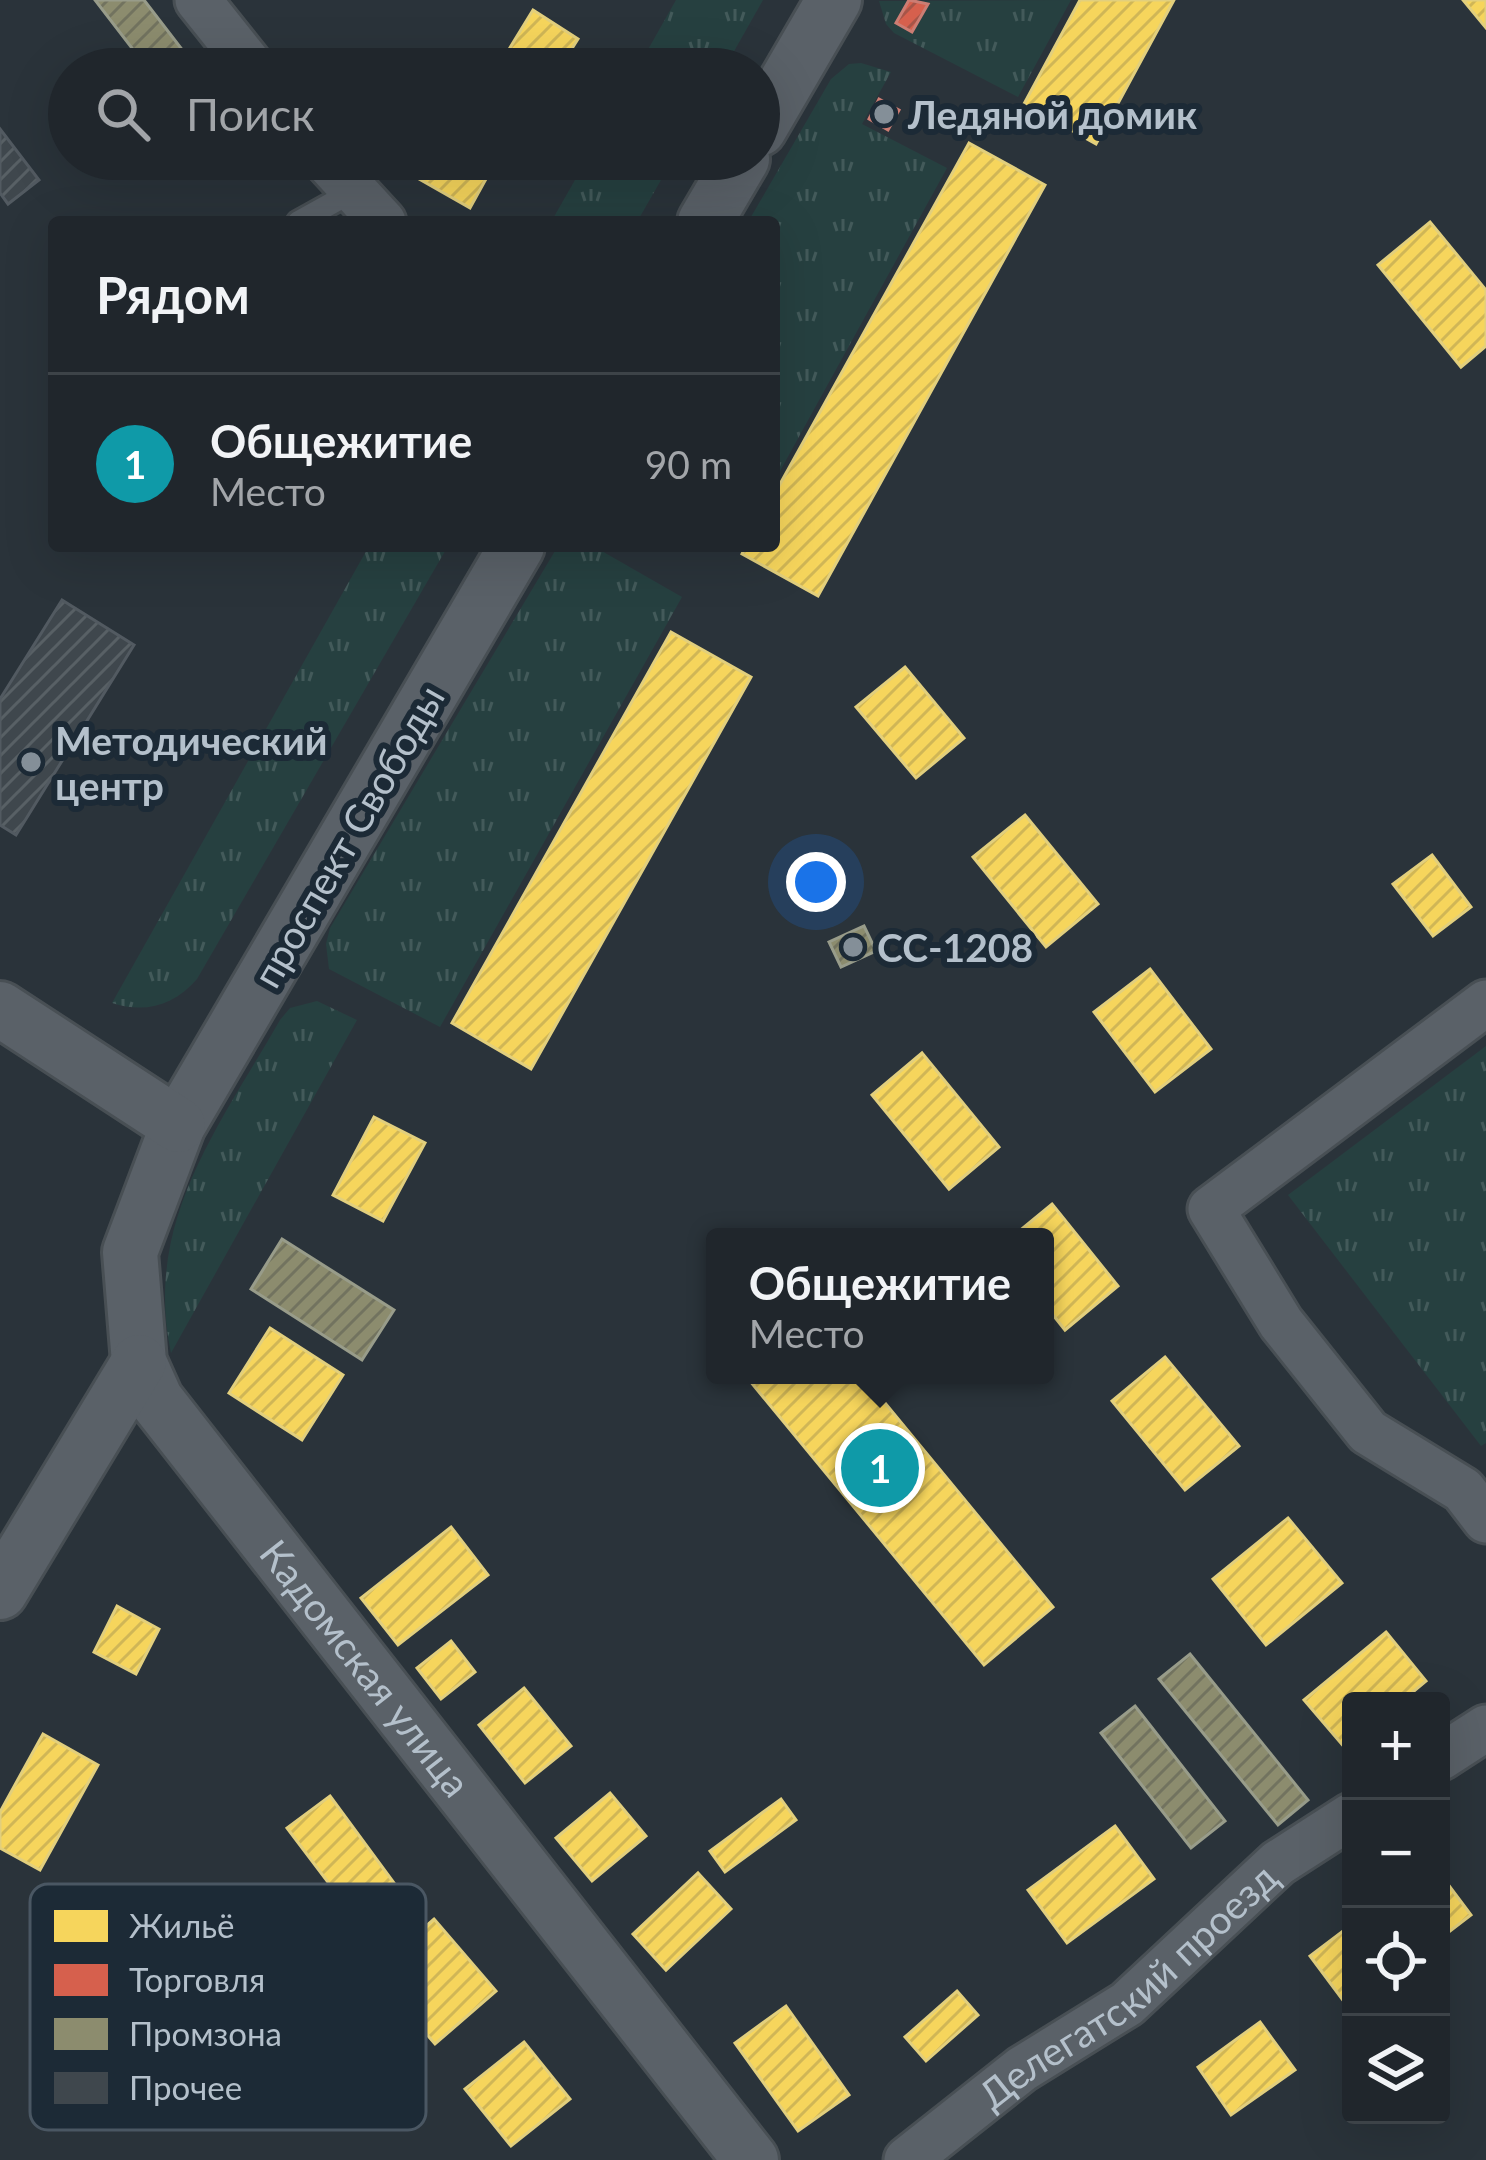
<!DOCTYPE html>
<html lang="ru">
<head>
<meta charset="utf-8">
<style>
  body { margin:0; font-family:Lato,sans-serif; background:#2d3238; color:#f1f3f6 }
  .controls { position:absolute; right:36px; bottom:36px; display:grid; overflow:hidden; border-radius:12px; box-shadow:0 12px 48px #0002 }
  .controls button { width:108px; height:108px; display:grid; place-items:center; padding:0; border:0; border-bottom:3px solid #3d4348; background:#20262c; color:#f1f3f6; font:60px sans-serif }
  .you { position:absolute; left:816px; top:882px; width:42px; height:42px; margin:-30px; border:9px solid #fff; border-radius:50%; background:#1a73e8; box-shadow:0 0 0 18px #1a73e833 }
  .badge { display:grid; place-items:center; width:78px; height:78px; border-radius:50%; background:#0b8043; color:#fff; font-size:39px; font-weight:700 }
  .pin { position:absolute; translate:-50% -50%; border:6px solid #fff; box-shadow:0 3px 12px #0006 }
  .popup { position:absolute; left:706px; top:1228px; width:348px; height:156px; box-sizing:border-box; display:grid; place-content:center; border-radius:12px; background:#20262c; filter:drop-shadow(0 3px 9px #0005); font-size:39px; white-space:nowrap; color:#a2a5a9 }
  .popup b { font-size:45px; color:#f1f3f6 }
  .popup::after { content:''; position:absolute; left:50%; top:100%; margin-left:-24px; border:24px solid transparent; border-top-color:#20262c }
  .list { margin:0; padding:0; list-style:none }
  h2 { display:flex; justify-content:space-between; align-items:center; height:156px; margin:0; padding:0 48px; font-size:51px }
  h2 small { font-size:39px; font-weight:400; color:#a2a5a9 }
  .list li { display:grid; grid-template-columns:78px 1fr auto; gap:36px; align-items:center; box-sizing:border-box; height:180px; padding:0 48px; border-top:3px solid #3d4348 }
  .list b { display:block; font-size:45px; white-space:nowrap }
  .list p { margin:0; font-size:39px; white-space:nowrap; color:#a2a5a9 }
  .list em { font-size:39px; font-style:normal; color:#a2a5a9 }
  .icon { flex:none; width:66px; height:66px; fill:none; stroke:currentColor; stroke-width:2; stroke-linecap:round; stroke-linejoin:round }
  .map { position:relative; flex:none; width:1486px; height:2160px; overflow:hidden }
  .search { position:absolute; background:#20262c; box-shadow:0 12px 48px #0002; left:48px; top:48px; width:732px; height:132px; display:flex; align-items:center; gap:30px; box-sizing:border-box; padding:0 42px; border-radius:66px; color:#a2a5a9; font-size:45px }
  .panel { position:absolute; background:#20262c; box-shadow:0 12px 48px #0002; left:48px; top:216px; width:732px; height:336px; border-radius:12px }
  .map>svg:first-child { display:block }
</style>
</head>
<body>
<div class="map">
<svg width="1486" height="2160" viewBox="0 0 1486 2160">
  <defs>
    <pattern id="grass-tufts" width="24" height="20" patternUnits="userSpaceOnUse" patternTransform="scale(3)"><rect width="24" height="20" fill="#264040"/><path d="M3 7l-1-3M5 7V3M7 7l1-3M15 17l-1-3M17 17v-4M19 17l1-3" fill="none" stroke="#435a5a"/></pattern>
    <pattern id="homes-hatch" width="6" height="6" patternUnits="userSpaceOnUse" patternTransform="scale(3)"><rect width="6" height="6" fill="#f6d55c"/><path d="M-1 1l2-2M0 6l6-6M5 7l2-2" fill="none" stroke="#d0b656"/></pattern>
    <pattern id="shops-hatch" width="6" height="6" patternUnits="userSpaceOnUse" patternTransform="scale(3)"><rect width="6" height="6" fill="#d6604d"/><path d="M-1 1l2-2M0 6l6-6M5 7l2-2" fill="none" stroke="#a65548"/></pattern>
    <pattern id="industry-hatch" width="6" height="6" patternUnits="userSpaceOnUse" patternTransform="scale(3)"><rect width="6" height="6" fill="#8c8c6e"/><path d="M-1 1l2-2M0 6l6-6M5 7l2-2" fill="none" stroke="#72735f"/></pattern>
    <pattern id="building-hatch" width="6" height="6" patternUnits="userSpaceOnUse" patternTransform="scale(3)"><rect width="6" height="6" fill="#3f474d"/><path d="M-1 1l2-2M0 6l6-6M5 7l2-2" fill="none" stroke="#586065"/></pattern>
  </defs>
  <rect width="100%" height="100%" fill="#2a333a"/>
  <g fill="url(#grass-tufts)">
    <polygon points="676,0 763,0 724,69 637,69"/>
    <polygon points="1071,0 1018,97 894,33 886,24 879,1"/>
    <polygon points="861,63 891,72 862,124 947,168 774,482 774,222 748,222 831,79 849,64"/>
    <polygon points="587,159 673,159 637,222 551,222"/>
    <path d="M 369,546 L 448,546 L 197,979 C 175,1005 145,1014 112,1003 Z"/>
    <polygon points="563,546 593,546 682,597 440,1027 329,969 326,944 330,928 555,551"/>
    <path d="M 317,1001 L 357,1020 L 171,1353 C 143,1222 219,1127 280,1020 L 290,1008 Z"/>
    <polygon points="1486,1046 1486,1443 1481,1446 1288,1195"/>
  </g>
  <g fill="url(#homes-hatch)" stroke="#e2cf7d" stroke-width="3">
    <polygon points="1080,0 1174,0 1096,144 1024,104"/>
    <polygon points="1463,0 1486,0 1486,28"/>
    <polygon points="533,10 578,39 559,69 497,69"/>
    <polygon points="969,143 1045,185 818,596 742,554 746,546 774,546 774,495"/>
    <polygon points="421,159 497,159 470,208 412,175"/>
    <polygon points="1430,222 1486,290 1486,346 1461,367 1378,265"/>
    <polygon points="671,632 751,677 531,1069 452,1023"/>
    <polygon points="905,667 964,738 916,778 856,707"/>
    <polygon points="1025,815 1098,904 1046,947 973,857"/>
    <polygon points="1432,855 1471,907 1433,936 1393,884"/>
    <polygon points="1150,969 1211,1049 1155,1092 1094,1012"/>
    <polygon points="922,1053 999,1147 949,1189 872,1095"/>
    <polygon points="374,1117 425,1143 383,1221 333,1195"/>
    <polygon points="1052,1204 1118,1286 1065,1330 1045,1305 1045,1237 1012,1237"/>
    <polygon points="270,1328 343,1375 302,1440 229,1393"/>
    <polygon points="1165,1357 1239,1446 1185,1490 1112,1401"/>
    <polygon points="745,1375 862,1375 1053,1607 984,1665"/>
    <polygon points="1288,1518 1342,1583 1266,1645 1213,1579"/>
    <polygon points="451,1527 488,1575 398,1645 361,1598"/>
    <polygon points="117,1606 159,1629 136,1674 94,1652"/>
    <polygon points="1386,1632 1426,1681 1402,1701 1351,1701 1351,1743 1345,1748 1304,1700"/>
    <polygon points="451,1641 475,1672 441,1699 417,1668"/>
    <polygon points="524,1688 571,1746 525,1783 479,1725"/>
    <polygon points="43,1734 98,1765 40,1870 0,1848 0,1812"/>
    <polygon points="610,1793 646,1836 592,1881 556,1838"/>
    <polygon points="330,1796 394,1883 352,1914 287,1828"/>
    <polygon points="781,1799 796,1820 725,1872 710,1851"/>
    <polygon points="1115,1826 1154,1879 1067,1943 1028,1890"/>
    <polygon points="698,1873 731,1909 666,1970 633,1934"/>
    <polygon points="1441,1875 1471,1915 1441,1938"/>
    <polygon points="434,1919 496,1991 435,2044 373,1972"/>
    <polygon points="1351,1925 1351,2005 1348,2007 1310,1956"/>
    <polygon points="957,1991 978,2015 926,2061 905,2037"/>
    <polygon points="786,2006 849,2095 798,2131 735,2043"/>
    <polygon points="1260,2022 1295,2070 1231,2115 1198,2067"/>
    <polygon points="524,2042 570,2099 511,2146 465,2089"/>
  </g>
  <g fill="url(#shops-hatch)" stroke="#cc7d73" stroke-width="3">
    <polygon points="909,0 928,4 912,32 896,23"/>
    <polygon points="879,99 899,110 888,130 869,119"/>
  </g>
  <g fill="url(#industry-hatch)" stroke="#989c8a" stroke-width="3">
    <polygon points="95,0 144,0 197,69 148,69"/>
    <polygon points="205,159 239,159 217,176"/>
    <polygon points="864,926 876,951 841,967 829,942"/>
    <polygon points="282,1239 394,1310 362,1360 251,1289"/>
    <polygon points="1190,1654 1308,1800 1278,1825 1159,1679"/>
    <polygon points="1135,1706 1225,1821 1191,1848 1101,1733"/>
  </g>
  <g fill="url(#building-hatch)" stroke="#525a61" stroke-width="3">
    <polygon points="0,129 39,180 8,204 0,193"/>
    <polygon points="62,600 134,645 16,835 0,825 0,699"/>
  </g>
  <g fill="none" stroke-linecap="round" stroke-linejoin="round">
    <g stroke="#484f54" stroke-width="27">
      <polyline id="service" points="298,222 352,192"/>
    </g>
    <g stroke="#484f54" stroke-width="51">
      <g id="minor">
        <polyline points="198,0 253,69"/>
        <polyline points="325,159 383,222"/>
        <polyline points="1486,1003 1211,1209 1281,1323 1368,1432 1463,1490 1486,1520"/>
        <polyline points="1441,1757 1486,1728"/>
        <path id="s1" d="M 907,2160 L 1022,2069 L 1127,2004 L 1278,1863 L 1351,1816"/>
      </g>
    </g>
    <g stroke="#484f54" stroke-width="60">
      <g id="tertiary">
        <polyline points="759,129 834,0"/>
        <polyline points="705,222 742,159"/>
        <path id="s2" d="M 517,546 L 178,1125 L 130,1252 L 139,1362 L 156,1400 L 751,2160"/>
        <polyline points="0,1009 178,1125"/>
        <polyline points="0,1592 139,1362"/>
      </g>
    </g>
    <use href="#service" stroke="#5a6168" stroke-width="21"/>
    <use href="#minor" stroke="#5a6168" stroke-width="45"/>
    <use href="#tertiary" stroke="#5a6168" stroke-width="54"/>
  </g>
  <g fill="#848f98" stroke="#1c2a36" stroke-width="4.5">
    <circle cx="884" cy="114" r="12"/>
    <circle cx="31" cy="762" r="12"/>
    <circle cx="853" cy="947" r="12"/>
  </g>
  <g text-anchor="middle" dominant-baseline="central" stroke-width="12" stroke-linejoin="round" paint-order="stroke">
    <g font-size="39" font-weight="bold" fill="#b4c0cb" stroke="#1c2a36" text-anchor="start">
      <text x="908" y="114">Ледяной домик</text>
      <text x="55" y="740">Методический<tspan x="55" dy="45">центр</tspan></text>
      <text x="877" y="947">СС-1208</text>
    </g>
    <g font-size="39" fill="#b4c0cb" stroke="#1c2a36">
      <text transform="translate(348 836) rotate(-60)">проспект Свободы</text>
      <text stroke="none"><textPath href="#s2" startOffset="1299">Кадомская улица</textPath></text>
      <text stroke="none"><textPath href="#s1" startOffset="282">Делегатский проезд</textPath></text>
    </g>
  </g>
  <rect x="30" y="1884" width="396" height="246" rx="18" fill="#1c2a36" stroke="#4a5763" stroke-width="3"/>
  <rect x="54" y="1910" width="54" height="32" fill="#f6d55c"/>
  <rect x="54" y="1964" width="54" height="32" fill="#d6604d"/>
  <rect x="54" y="2018" width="54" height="32" fill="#8c8c6e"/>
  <rect x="54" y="2072" width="54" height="32" fill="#3f474d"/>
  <g font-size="33" fill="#b4c0cb">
    <text x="129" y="1938">Жильё</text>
    <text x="129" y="1992">Торговля</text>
    <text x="129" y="2046">Промзона</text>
    <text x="129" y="2100">Прочее</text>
  </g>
</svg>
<div class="controls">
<button>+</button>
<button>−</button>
<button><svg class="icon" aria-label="locate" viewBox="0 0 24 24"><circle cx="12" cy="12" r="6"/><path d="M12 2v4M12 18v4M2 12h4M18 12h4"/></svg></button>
<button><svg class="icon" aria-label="layers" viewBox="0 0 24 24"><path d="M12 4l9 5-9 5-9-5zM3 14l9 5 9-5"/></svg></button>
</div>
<div class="you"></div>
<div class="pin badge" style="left:880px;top:1468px;background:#0f9aa8">1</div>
<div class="popup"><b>Общежитие</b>Место</div>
<div class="search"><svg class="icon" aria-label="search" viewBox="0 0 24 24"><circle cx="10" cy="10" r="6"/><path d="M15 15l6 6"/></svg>Поиск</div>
<section class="panel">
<h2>Рядом<small></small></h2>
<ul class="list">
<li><span class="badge" style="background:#0f9aa8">1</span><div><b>Общежитие</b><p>Место</p></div><em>90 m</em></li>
</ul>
</section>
</div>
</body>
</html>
